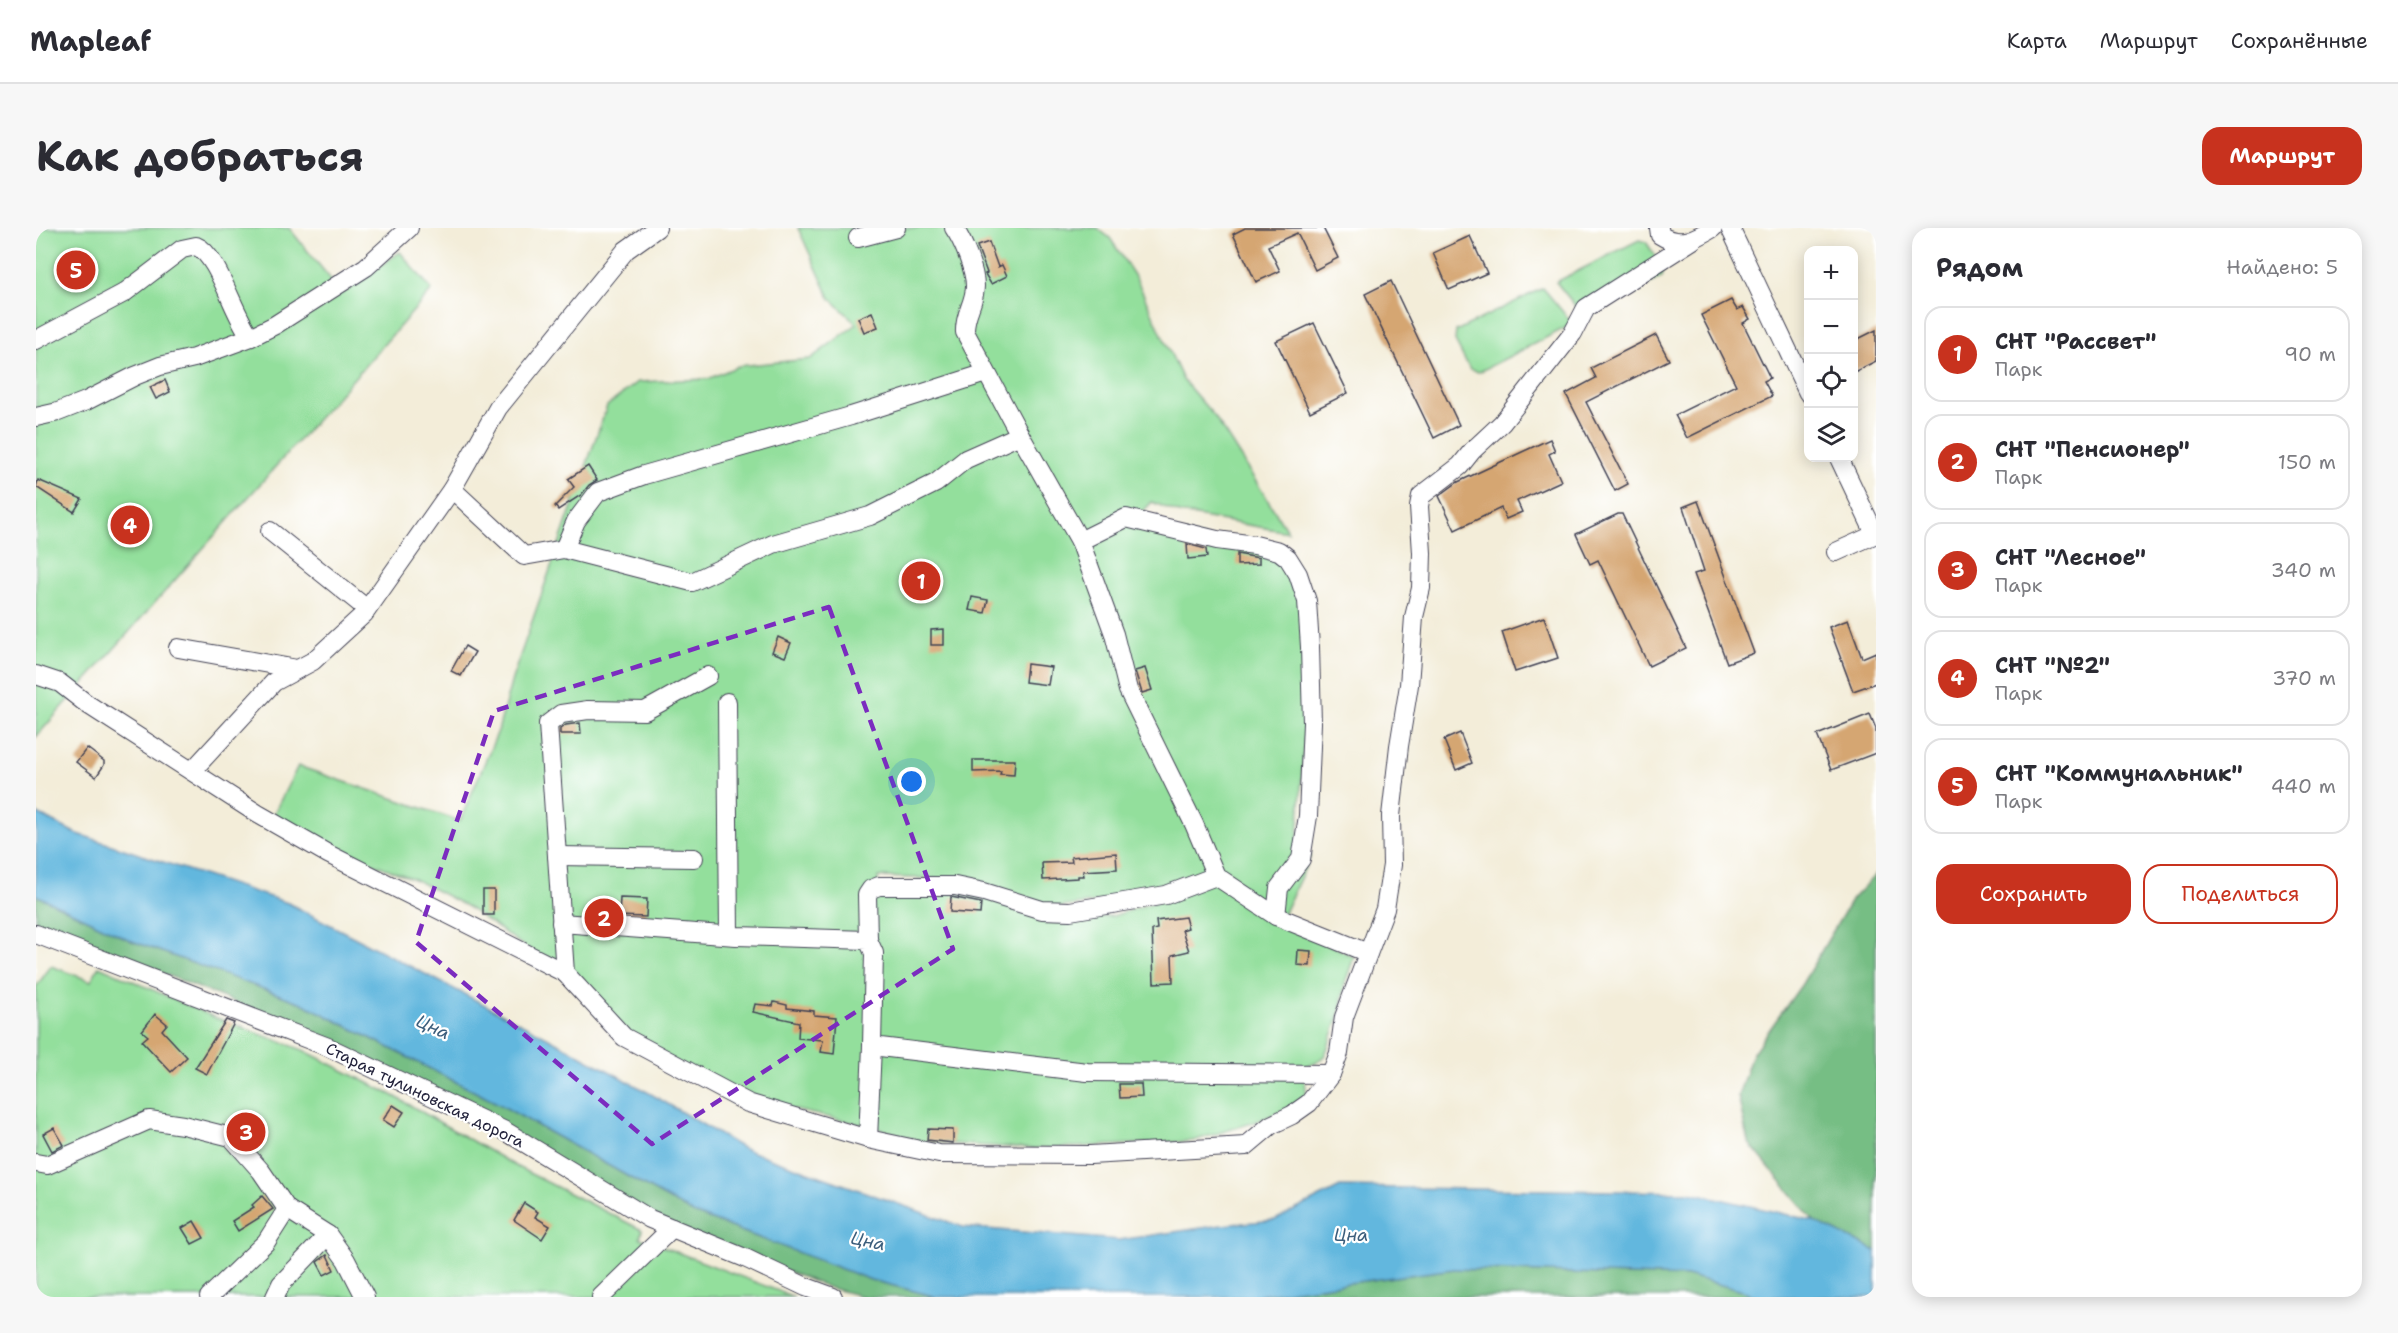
<!DOCTYPE html>
<html lang="ru">
<head>
<meta charset="utf-8">
<style>
  body { margin:0; font-family:"Shantell Sans",sans-serif; background:#f7f7f7; color:#2b2b33 }
  .controls { position:absolute; right:18px; top:18px; display:grid; overflow:hidden; border-radius:12px; box-shadow:0 3px 15px #0003 }
  .controls button { width:54px; height:54px; display:grid; place-items:center; padding:0; border:0; border-bottom:2px solid #e1e1e2; background:#fff; color:#2b2b33; font:30px sans-serif }
  .you { position:absolute; left:876px; top:554px; width:21px; height:21px; margin:-15px; border:4px solid #fff; border-radius:50%; background:#1a73e8; box-shadow:0 0 0 9px #1a73e833 }
  .badge { display:grid; place-items:center; width:39px; height:39px; border-radius:50%; background:#c8321e; color:#fff; font-size:20px; font-weight:700 }
  .pin { position:absolute; translate:-50% -50%; border:3px solid #fff; box-shadow:0 2px 6px #0006 }
  .list { margin:0; padding:0; list-style:none }
  h2 { display:flex; justify-content:space-between; align-items:center; height:78px; margin:0; padding:0 24px; font-size:26px }
  h2 small { font-size:20px; font-weight:400; color:#7c7c81 }
  .list li { display:grid; grid-template-columns:39px 1fr auto; gap:18px; align-items:center; box-sizing:border-box; height:96px; margin:0 12px 12px; padding:0 12px; border:2px solid #e1e1e2; border-radius:18px }
  .list b { display:block; font-size:22px; white-space:nowrap }
  .list p { margin:0; font-size:20px; white-space:nowrap; color:#7c7c81 }
  .list em { font-size:20px; font-style:normal; color:#7c7c81 }
  .actions { display:flex; gap:12px; padding:18px 24px }
  .actions a { flex:1; padding:14px 0; border:2px solid #c8321e; border-radius:18px; text-align:center; font-size:21px; color:#c8321e }
  .actions .main { background:#c8321e; color:#fff }
  .icon { flex:none; width:33px; height:33px; fill:none; stroke:currentColor; stroke-width:2; stroke-linecap:round; stroke-linejoin:round }
  .map { position:relative; flex:none; width:1840px; height:1069px; overflow:hidden; border-radius:18px }
  header { display:flex; align-items:center; gap:36px; box-sizing:border-box; height:84px; padding:0 30px; background:#fff; border-bottom:2px solid #e1e1e2 }
  header strong { font-size:28px }
  nav { display:flex; gap:33px; margin-inline-start:auto; font-size:21px }
  .intro { display:flex; align-items:center; justify-content:space-between; box-sizing:border-box; height:144px; padding:0 36px }
  h1 { margin:0; font-size:42px }
  .button { padding:15px 27px; border-radius:18px; background:#c8321e; color:#fff; font-size:21px; font-weight:700 }
  main { display:flex; gap:36px; padding:0 36px }
  aside { flex:1; background:#fff; border-radius:18px; box-shadow:0 3px 15px #0003 }
  .map>svg:first-child { display:block }
</style>
</head>
<body>
<header>
<strong>Mapleaf</strong>
<nav><a>Карта</a><a>Маршрут</a><a>Сохранённые</a></nav>
</header>
<div class="intro"><h1>Как добраться</h1><a class="button">Маршрут</a></div>
<main>
<div class="map">
<svg width="1840" height="1069" viewBox="0 0 1840 1069">
  <rect width="100%" height="100%" fill="#fff"/>
  <filter id="ink" filterUnits="userSpaceOnUse"><feTurbulence type="fractalNoise" baseFrequency=".0167" numOctaves="2"/><feDisplacementMap in="SourceGraphic" scale="12" xChannelSelector="R" yChannelSelector="G"/><feConvolveMatrix kernelMatrix="1 2 1 2 8 2 1 2 1" color-interpolation-filters="sRGB"/></filter>
  <filter id="wash" filterUnits="userSpaceOnUse"><feTurbulence type="fractalNoise" baseFrequency=".008" numOctaves="4" result="noise"/><feDisplacementMap in="SourceGraphic" scale="24" xChannelSelector="R" yChannelSelector="G"/><feGaussianBlur stdDeviation="1.35" result="paint"/><feColorMatrix in="noise" values="0 0 0 0 0 0 0 0 0 0 0 0 0 0 0 0 0 1.4 0 .05"/><feComposite in="paint" operator="in"/></filter>
  <g filter="url(#wash)">
    <rect width="100%" height="100%" fill="#f3edd9"/>
    <g fill="#93df9c" stroke="#5a806c" stroke-width="1.5" fill-rule="evenodd">
      <polygon points="0,0 253,0 306,65 364,24 396,62 0,509"/>
      <path d="M 762,0 L 1061,0 L 1074,10 L 1100,50 L 1147,152 L 1179,189 L 1252,304 L 1143,285 L 1116,274 L 1097,294 L 1240,326 L 1258,349 L 1267,392 L 1270,479 L 1261,628 L 1275,627 L 1245,691 L 1318,729 L 1309,755 L 1303,789 L 1289,827 L 1280,835 L 1268,839 L 1271,873 L 1219,894 L 1157,913 L 999,921 L 888,914 L 838,899 L 699,869 L 607,817 L 524,743 L 430,678 L 378,651 L 261,607 L 236,589 L 262,538 L 424,593 L 462,503 L 476,451 L 571,178 L 602,154 L 672,151 L 702,138 L 774,131 L 821,96 L 794,70 ZM 842,649 L 915,651 L 1017,680 L 1155,662 L 1077,688 L 1006,691 L 940,665 L 842,663 Z"/>
      <polygon points="1603,12 1610,14 1628,41 1626,49 1549,90 1520,54"/>
      <polygon points="1507,60 1537,96 1443,144 1434,142 1419,113 1420,103"/>
      <polygon points="15,738 55,753 63,738 178,789 267,822 358,868 483,940 606,1002 604,1010 758,1069 0,1069 0,759"/>
    </g>
    <g fill="#76be84" stroke="#4c7060" stroke-width="1.5">
      <polygon points="1840,646 1840,1023 1778,993 1712,914 1702,868 1716,826 1766,756 1816,671"/>
      <polygon points="0,667 96,713 266,775 463,876 657,985 835,1052 901,1069 829,1069 794,1060 654,1006 241,791 0,695"/>
      <polygon points="1418,1041 1657,1049 1710,1064 1721,1069 1208,1069"/>
    </g>
    <polygon fill="#62b7de" stroke="#426c8c" stroke-width="1.5" points="0,585 39,605 252,675 511,809 615,866 708,921 927,999 1083,1012 1186,997 1239,992 1304,959 1654,964 1778,993 1840,1023 1840,1069 1721,1069 1710,1064 1657,1049 1418,1041 1208,1069 901,1069 835,1052 657,985 463,876 266,775 96,713 0,667"/>
    <g id="blocks">
      <g fill="#d5a672">
        <polygon points="1209,0 1287,0 1302,30 1279,42 1261,5 1232,18 1244,43 1220,54 1197,6"/>
        <polygon points="1434,8 1451,45 1413,62 1397,25"/>
        <polygon points="953,14 962,39 966,37 971,48 955,56 949,46 951,45 941,18"/>
        <polygon points="1355,53 1423,197 1398,210 1329,66"/>
        <polygon points="1695,72 1701,82 1707,79 1714,91 1707,95 1734,150 1728,153 1736,168 1651,210 1639,187 1700,157 1665,87"/>
        <polygon points="836,84 842,99 828,104 822,90"/>
        <polygon points="1278,95 1312,165 1274,184 1240,113"/>
        <polygon points="1840,102 1840,133 1818,144 1818,113"/>
        <polygon points="1620,107 1633,132 1550,174 1592,256 1579,263 1530,166 1560,150 1555,140"/>
        <polygon points="129,152 134,164 120,171 114,159"/>
        <polygon points="1514,211 1519,223 1513,226 1525,253 1481,273 1486,284 1470,291 1465,280 1419,302 1403,268 1422,254"/>
        <polygon points="552,238 561,252 553,257 545,267 522,282 519,278 538,259 532,251"/>
        <polygon points="2,252 46,271 38,284 0,259"/>
        <polygon points="1662,273 1718,425 1691,435 1658,346 1668,343 1647,279"/>
        <polygon points="1582,286 1586,286 1650,420 1613,438 1562,332 1554,336 1540,306"/>
        <polygon points="1151,316 1170,321 1171,329 1152,331"/>
        <polygon points="1201,326 1223,330 1223,336 1201,337"/>
        <polygon points="936,369 952,372 949,385 933,382"/>
        <polygon points="1508,389 1522,430 1479,444 1466,404"/>
        <polygon points="1812,392 1826,430 1840,424 1840,455 1817,463 1793,399"/>
        <polygon points="908,401 908,417 895,417 895,402"/>
        <polygon points="742,409 755,415 749,429 736,424"/>
        <polygon points="429,418 439,424 425,448 415,443"/>
        <polygon points="991,436 1015,439 1012,457 989,454"/>
        <polygon points="1109,440 1116,462 1106,465 1099,443"/>
        <polygon points="1834,486 1840,501 1840,525 1795,542 1781,507"/>
        <polygon points="544,495 545,506 524,506 524,501 530,497"/>
        <polygon points="1424,505 1436,535 1420,542 1408,512"/>
        <polygon points="51,520 68,533 68,537 60,549 40,534"/>
        <polygon points="937,532 979,532 978,547 964,546 965,543 937,544"/>
        <polygon points="1080,625 1081,641 1047,643 1048,648 1042,648 1042,650 1007,652 1006,635 1036,634 1035,629"/>
        <rect x="447" y="662" width="11" height="25"/>
        <polygon points="915,669 945,675 944,686 914,684"/>
        <polygon points="584,670 611,671 610,689 583,688"/>
        <polygon points="1149,689 1152,700 1146,702 1153,723 1136,727 1137,754 1118,755 1116,702 1121,701 1120,693"/>
        <polygon points="1262,722 1275,723 1274,738 1261,737"/>
        <polygon points="738,774 751,777 751,780 778,783 778,787 801,789 798,826 785,824 787,812 762,810 763,794 717,784 719,776 737,778"/>
        <polygon points="119,786 131,796 126,802 151,829 135,844 106,813 112,808 106,803"/>
        <polygon points="190,792 198,795 171,846 159,840"/>
        <polygon points="1083,856 1105,856 1106,869 1084,870"/>
        <polygon points="357,877 368,884 358,899 347,892"/>
        <polygon points="18,900 28,917 16,923 7,906"/>
        <polygon points="892,901 917,902 917,915 891,912"/>
        <polygon points="226,968 237,981 202,1003 196,993 218,979 216,977"/>
        <polygon points="488,975 502,984 499,989 514,998 506,1011 478,992"/>
        <polygon points="158,993 168,1010 156,1016 146,1000"/>
        <polygon points="291,1027 298,1042 288,1047 281,1034"/>
      </g>
    </g>
  </g>
  <g filter="url(#ink)">
    <use href="#blocks" fill-opacity="0" stroke="#414053" stroke-width="1.5"/>
    <g fill="none" stroke-linecap="round" stroke-linejoin="round">
      <g stroke="#414053" stroke-width="20">
        <g id="minor">
          <path d="M 918,0 C 927,13 939,42 939,58 C 939,75 928,86 929,104 L 984,207 L 1044,313 L 1078,406 L 1092,462 L 1158,596 L 1180,648"/>
          <path d="M 1623,0 L 1624,7 C 1644,20 1659,11 1677,0"/>
          <polyline points="1694,0 1772,165"/>
          <polyline points="822,10 860,0"/>
          <path d="M 0,112 L 88,65 L 146,21 L 160,18 C 182,26 198,89 215,109"/>
          <polyline points="0,189 22,184 50,173 99,148 124,138 158,130 215,109 239,97 330,39 373,0"/>
          <polyline points="1803,230 1839,306"/>
          <polyline points="416,261 488,328 528,321 656,354 737,316 834,288 900,255 930,231 984,207"/>
          <polyline points="234,303 331,381"/>
          <polyline points="1044,313 1090,290 1181,312 1219,317 1243,323 1252,330 1262,346 1271,373 1274,419 1276,495 1272,588 1265,631 1243,660 1240,688"/>
          <polyline points="528,321 540,293 562,264 608,247 815,188 950,145"/>
          <polyline points="1800,324 1840,306"/>
          <polyline points="142,420 261,441"/>
          <polyline points="0,447 24,455 51,476 222,586 292,626 529,745"/>
          <polyline points="672,448 609,483 552,482 525,486 512,496 529,745 588,809 712,875 832,911 903,926 1054,927 1210,918 1235,897 1256,887 1273,875 1295,846 1303,825 1308,789 1349,681 1356,637 1355,588 1363,518 1373,457 1378,389 1385,360 1386,325 1383,278 1385,268 1424,238 1436,223 1466,195 1537,105 1550,80 1657,12"/>
          <polyline points="691,474 693,707"/>
          <polyline points="156,543 238,454 277,433 328,386 416,261 462,180 590,22 621,0"/>
          <polyline points="521,628 658,630"/>
          <polyline points="525,695 700,708 832,712 838,725 836,818 1051,844 1295,846"/>
          <polyline points="0,706 292,819 469,903 614,991 709,1030 770,1059 797,1069"/>
          <polyline points="832,712 831,667 835,661 843,658 919,658 948,664 1006,682 1034,683 1130,667 1180,648 1240,688 1332,725"/>
          <polyline points="832,911 836,818"/>
          <polyline points="0,935 11,937 113,892 147,897 195,909 225,943 251,981"/>
          <polyline points="173,1069 230,1014 251,981 292,1007 310,1032 329,1069"/>
          <polyline points="239,1069 245,1056 292,1007"/>
          <polyline points="565,1069 636,1000"/>
        </g>
      </g>
      <use href="#minor" stroke="#fff" stroke-width="18"/>
    </g>
  </g>
  <path fill="none" stroke="#7b2cbf" stroke-width="4.5" stroke-dasharray="12 8" stroke-linejoin="round" d="M 793,379 L 917,721 L 616,916 L 380,714 L 458,483 Z"/>
  <g text-anchor="middle" dominant-baseline="central" stroke-width="4.5" stroke-linejoin="round" paint-order="stroke">
    <g font-size="16" fill="#22223b" stroke="#fff">
      <text transform="translate(389 867) rotate(26)">Старая тулиновская дорога</text>
    </g>
    <g font-size="18" font-style="italic" fill="#3c5e7c" stroke="#fff">
      <text transform="translate(397 799) rotate(25)">Цна</text>
      <text x="1315" y="1007">Цна</text>
      <text transform="translate(832 1013) rotate(12)">Цна</text>
    </g>
  </g>
</svg>
<div class="controls">
<button>+</button>
<button>−</button>
<button><svg class="icon" aria-label="locate" viewBox="0 0 24 24"><circle cx="12" cy="12" r="6"/><path d="M12 2v4M12 18v4M2 12h4M18 12h4"/></svg></button>
<button><svg class="icon" aria-label="layers" viewBox="0 0 24 24"><path d="M12 4l9 5-9 5-9-5zM3 14l9 5 9-5"/></svg></button>
</div>
<div class="you"></div>
<div class="pin badge" style="left:885px;top:353px">1</div>
<div class="pin badge" style="left:568px;top:690px">2</div>
<div class="pin badge" style="left:210px;top:904px">3</div>
<div class="pin badge" style="left:94px;top:297px">4</div>
<div class="pin badge" style="left:40px;top:42px">5</div>
</div>
<aside>
<h2>Рядом<small>Найдено: 5</small></h2>
<ul class="list">
<li><span class="badge">1</span><div><b>СНТ &quot;Рассвет&quot;</b><p>Парк</p></div><em>90 m</em></li>
<li><span class="badge">2</span><div><b>СНТ &quot;Пенсионер&quot;</b><p>Парк</p></div><em>150 m</em></li>
<li><span class="badge">3</span><div><b>СНТ &quot;Лесное&quot;</b><p>Парк</p></div><em>340 m</em></li>
<li><span class="badge">4</span><div><b>СНТ &quot;№2&quot;</b><p>Парк</p></div><em>370 m</em></li>
<li><span class="badge">5</span><div><b>СНТ &quot;Коммунальник&quot;</b><p>Парк</p></div><em>440 m</em></li>
</ul>
<div class="actions"><a class="main">Сохранить</a><a>Поделиться</a></div>
</aside>
</main>
</body>
</html>
